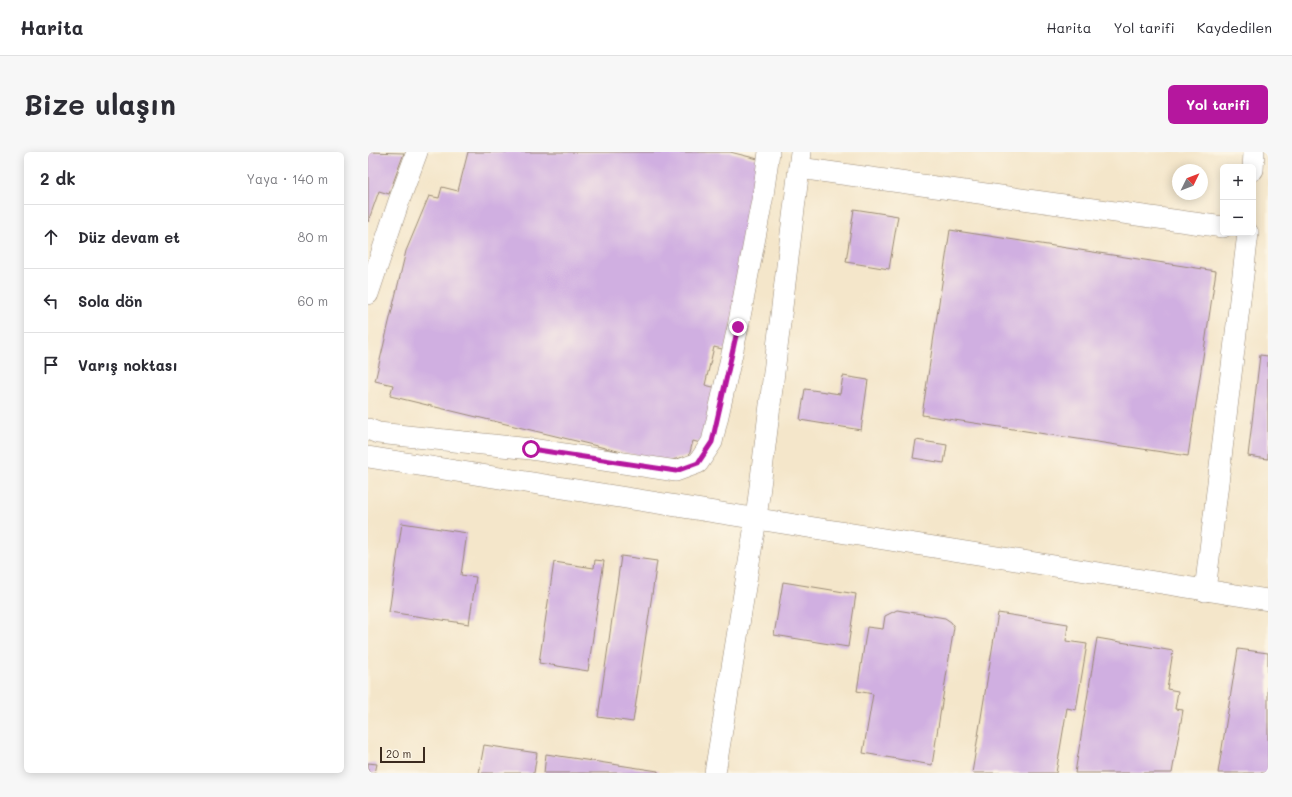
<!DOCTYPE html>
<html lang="tr">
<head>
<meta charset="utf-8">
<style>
  body { margin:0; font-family:Mali,sans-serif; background:#f7f7f7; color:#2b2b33 }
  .controls { position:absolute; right:12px; top:12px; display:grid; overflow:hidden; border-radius:6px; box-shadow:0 2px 10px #0003 }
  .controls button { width:36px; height:36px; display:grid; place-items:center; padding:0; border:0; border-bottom:1px solid #e1e1e2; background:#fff; color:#2b2b33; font:20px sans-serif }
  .compass { position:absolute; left:804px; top:12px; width:36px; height:36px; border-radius:50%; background:#fff; box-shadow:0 2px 10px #0003; rotate:47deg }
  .scale { position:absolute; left:12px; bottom:10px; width:45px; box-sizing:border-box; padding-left:4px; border:2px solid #3b2a1e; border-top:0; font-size:11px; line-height:14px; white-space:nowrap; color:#3b2a1e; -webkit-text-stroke:3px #fcf5e5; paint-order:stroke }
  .stop { position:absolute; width:12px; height:12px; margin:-9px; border:3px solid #b5179e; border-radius:50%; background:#fff }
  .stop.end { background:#b5179e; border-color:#fff; box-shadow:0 1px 4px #0008 }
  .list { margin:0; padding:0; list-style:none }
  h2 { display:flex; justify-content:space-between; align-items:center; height:52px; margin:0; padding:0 16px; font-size:17px }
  h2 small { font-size:13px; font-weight:400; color:#7c7c81 }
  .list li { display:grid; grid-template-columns:26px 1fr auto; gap:12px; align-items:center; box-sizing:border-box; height:64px; padding:0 16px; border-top:1px solid #e1e1e2 }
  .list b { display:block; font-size:15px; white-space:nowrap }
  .list em { font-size:13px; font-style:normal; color:#7c7c81 }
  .icon { flex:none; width:22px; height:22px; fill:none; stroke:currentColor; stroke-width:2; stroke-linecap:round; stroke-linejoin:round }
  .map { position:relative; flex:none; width:900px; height:621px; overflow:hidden; border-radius:6px }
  header { display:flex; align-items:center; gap:24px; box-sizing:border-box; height:56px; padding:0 20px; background:#fff; border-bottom:1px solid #e1e1e2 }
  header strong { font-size:19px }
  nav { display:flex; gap:22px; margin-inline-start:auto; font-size:14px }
  .intro { display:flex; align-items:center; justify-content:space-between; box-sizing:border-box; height:96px; padding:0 24px }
  h1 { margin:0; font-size:28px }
  .button { padding:10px 18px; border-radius:6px; background:#b5179e; color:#fff; font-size:14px; font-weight:700 }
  main { display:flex; gap:24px; padding:0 24px }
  aside { flex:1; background:#fff; border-radius:6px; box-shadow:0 2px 10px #0003 }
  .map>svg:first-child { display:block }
</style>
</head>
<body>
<header>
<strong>Harita</strong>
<nav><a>Harita</a><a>Yol tarifi</a><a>Kaydedilen</a></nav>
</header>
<div class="intro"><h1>Bize ulaşın</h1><a class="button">Yol tarifi</a></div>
<main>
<aside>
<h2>2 dk<small>Yaya · 140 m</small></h2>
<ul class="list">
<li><svg class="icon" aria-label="ahead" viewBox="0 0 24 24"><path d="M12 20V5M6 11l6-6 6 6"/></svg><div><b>Düz devam et</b></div><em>80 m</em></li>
<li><svg class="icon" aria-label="left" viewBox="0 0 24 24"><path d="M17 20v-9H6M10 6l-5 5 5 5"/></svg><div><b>Sola dön</b></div><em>60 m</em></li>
<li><svg class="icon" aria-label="arrive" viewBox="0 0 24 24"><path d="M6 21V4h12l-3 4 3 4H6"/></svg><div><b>Varış noktası</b></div></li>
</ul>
</aside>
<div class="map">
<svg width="900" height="621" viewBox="0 0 900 621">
  <rect width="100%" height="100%" fill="#fcf5e5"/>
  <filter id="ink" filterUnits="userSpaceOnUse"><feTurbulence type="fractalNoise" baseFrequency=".025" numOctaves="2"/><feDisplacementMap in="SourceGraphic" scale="8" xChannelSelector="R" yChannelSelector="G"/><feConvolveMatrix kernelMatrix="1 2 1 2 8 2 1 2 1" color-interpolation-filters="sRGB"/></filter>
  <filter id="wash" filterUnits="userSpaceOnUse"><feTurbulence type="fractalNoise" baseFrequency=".012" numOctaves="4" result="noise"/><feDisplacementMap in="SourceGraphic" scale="16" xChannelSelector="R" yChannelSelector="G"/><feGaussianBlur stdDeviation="0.9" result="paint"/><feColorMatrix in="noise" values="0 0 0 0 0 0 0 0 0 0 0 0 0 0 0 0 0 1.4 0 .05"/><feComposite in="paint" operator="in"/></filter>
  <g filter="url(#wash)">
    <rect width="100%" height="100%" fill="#f4e6ca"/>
    <g id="blocks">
      <g fill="#d0afe1">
        <polygon points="0,0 36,1 21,42 11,39 0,70"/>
        <polygon points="100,0 362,0 398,9 358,198 346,195 337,233 349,236 336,292 325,289 321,304 295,310 22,244 25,233 7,229 38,99 61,44 71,46 74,35 90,39"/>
        <polygon points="486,57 530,64 521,117 478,110"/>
        <polygon points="582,78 848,119 820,304 554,263"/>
        <polygon points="892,203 900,204 900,307 880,304"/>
        <polygon points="475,224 500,228 493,278 432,268 437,237 472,242"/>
        <polygon points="548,288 579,293 576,311 545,306"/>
        <polygon points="34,371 99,381 93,423 108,425 101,472 21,460"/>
        <polygon points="253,404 289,409 265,570 230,565"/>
        <polygon points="227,408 236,409 220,519 171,511 186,410 226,416"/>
        <polygon points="415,430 488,442 480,495 406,483"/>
        <polygon points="529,458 577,466 583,470 586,475 564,613 495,601 505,542 489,539 499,475 515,477 517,464"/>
        <polygon points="630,461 700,472 698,489 719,492 708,558 699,556 688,621 604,621"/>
        <polygon points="729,486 805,499 799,537 810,539 807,557 815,558 804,621 707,621"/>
        <polygon points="870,497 900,501 900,621 850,621"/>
        <polygon points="116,593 169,601 166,621 111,621"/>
        <polygon points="178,602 290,619 290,621 176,621"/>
        <polygon points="0,611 9,612 7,621 0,621"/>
      </g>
    </g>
  </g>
  <g filter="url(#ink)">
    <use href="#blocks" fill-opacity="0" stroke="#988874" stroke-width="1"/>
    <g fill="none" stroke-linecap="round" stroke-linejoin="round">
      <g stroke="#988874" stroke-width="22">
        <g id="minor">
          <polyline points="431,16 855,75"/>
          <polyline points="885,18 886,0"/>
          <polyline points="0,142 31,49 49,0"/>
          <polyline points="0,277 10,281 163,297 308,319 330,311 344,290 370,175 395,43 401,0"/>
          <polyline points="0,305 900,448"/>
          <polyline points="837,439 880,81"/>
          <polyline points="347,621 388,367 433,0"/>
        </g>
      </g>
      <use href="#minor" stroke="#fff" stroke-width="21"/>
    </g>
  </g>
  <g fill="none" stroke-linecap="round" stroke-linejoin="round" filter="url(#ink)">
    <polyline stroke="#b5179e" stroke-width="5" points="163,297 308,319 330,311 344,290 370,175"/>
  </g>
</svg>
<div class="controls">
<button>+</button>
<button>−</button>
</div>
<svg class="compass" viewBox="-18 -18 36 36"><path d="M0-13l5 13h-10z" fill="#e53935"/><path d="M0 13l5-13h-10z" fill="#7c7c81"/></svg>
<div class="scale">20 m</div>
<div class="stop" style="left:163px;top:297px"></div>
<div class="stop end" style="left:370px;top:175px"></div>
</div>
</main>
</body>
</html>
